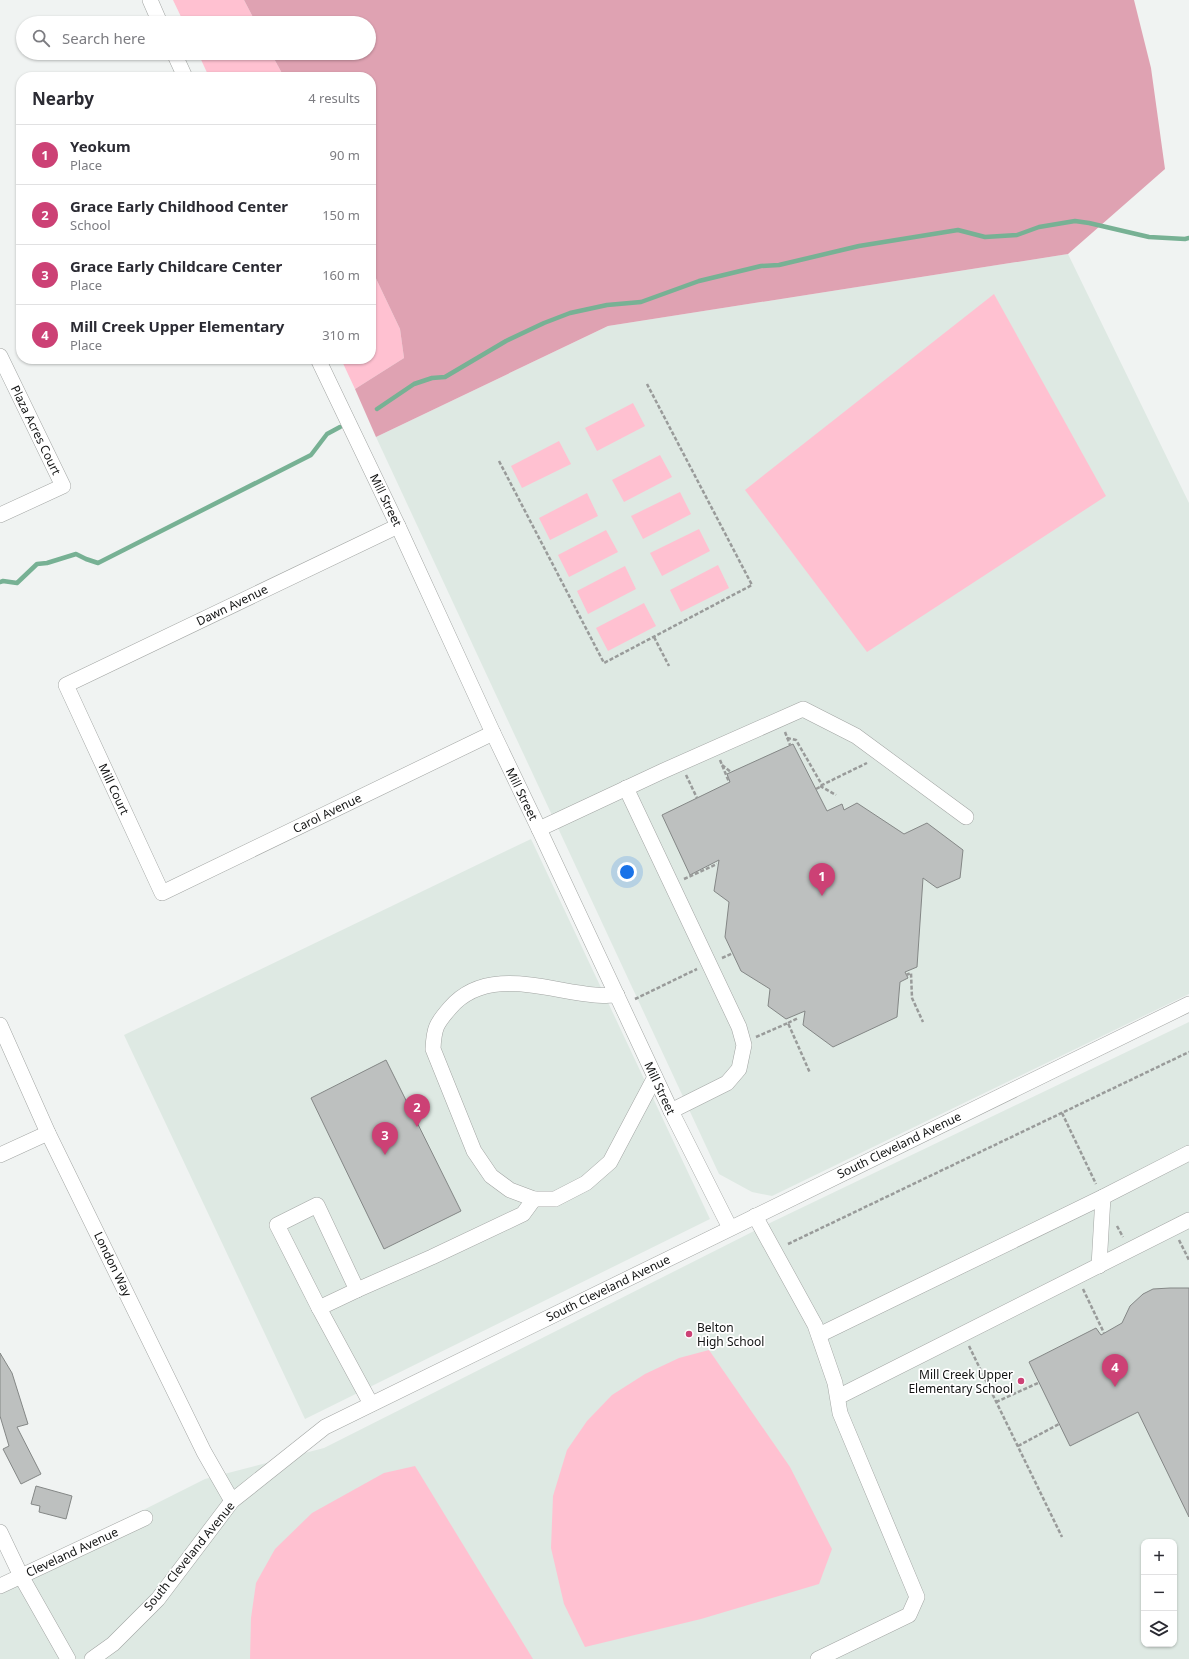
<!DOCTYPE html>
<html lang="en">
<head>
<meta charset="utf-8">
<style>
  body { margin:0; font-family:"Noto Sans",sans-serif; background:#f2f2f3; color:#2b2b33 }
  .controls { position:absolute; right:12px; bottom:12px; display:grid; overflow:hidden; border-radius:8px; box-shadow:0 1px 3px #0004 }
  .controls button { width:36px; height:36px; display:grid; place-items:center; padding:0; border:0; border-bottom:1px solid #e1e1e2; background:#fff; color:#2b2b33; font:20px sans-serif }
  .you { position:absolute; left:627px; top:872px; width:14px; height:14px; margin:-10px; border:3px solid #fff; border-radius:50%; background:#1a73e8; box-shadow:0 0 0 6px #1a73e833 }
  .badge { display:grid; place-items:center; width:26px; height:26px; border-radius:50%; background:#cc4175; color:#fff; font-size:13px; font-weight:700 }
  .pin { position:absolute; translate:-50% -33px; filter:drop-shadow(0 1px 2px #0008) }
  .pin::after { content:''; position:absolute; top:21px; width:14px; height:12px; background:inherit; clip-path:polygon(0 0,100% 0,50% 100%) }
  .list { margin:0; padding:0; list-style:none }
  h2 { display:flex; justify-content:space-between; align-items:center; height:52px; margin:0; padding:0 16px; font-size:17px }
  h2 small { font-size:13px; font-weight:400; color:#7c7c81 }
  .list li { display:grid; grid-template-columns:26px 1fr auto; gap:12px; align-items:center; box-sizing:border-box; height:60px; padding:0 16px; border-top:1px solid #e1e1e2 }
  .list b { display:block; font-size:15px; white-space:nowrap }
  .list p { margin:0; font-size:13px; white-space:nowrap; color:#7c7c81 }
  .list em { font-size:13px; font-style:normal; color:#7c7c81 }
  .icon { flex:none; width:22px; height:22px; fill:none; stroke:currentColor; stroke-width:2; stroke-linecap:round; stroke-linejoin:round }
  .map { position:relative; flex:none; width:1189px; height:1659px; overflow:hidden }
  .search { position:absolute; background:#fff; box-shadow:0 1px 3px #0004; left:16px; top:16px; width:360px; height:44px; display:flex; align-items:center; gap:10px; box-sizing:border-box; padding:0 14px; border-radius:22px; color:#7c7c81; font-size:15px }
  .panel { position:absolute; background:#fff; box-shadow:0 1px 3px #0004; left:16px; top:72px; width:360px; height:292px; border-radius:16px }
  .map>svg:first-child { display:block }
</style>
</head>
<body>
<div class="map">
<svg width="1189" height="1659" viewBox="0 0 1189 1659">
  <rect width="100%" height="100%" fill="#f0f3f2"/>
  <g fill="#dee9e3" fill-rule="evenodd">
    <polygon points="1068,254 1189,503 1189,994 772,1196 752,1192 719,1174 376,437 608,326"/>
    <polygon points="531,839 710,1219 305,1419 124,1035"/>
    <path d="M 1189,1022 L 1189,1659 L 0,1659 L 0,1582 L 205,1479 L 324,1448 L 774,1221 ZM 1144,1542 L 1174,1542 L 1174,1644 L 1144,1644 Z"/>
  </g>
  <g fill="#ffc1d1">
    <polygon points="173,0 244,0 256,23 184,23"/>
    <polygon points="198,53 271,53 284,77 209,77"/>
    <polygon points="371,268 400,329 404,358 355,389 341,359 371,359"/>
    <polygon points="994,294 1106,496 867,652 745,490"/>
    <polygon points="633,403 645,426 597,451 585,428"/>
    <polygon points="559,441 571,464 522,488 511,466"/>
    <polygon points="660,455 672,477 624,502 612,480"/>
    <polygon points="680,492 691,514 643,539 631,516"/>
    <polygon points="587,493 598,516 550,540 539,518"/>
    <polygon points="699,529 710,551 662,576 650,553"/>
    <polygon points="606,530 618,552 569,577 558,555"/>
    <polygon points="718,565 729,588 681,612 670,590"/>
    <polygon points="625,566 636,589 588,614 577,591"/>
    <polygon points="644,603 656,626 608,651 596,628"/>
    <polygon points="709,1350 790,1467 832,1549 819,1584 701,1619 585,1647 564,1604 551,1548 553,1496 567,1450 587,1421 612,1395 645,1374 679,1358"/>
    <polygon points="415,1466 533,1659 250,1659 251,1618 256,1583 275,1549 312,1513 384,1473"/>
  </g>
  <polygon fill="#dfa2b2" points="244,0 1134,0 1151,68 1165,169 1068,254 608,326 376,437 355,389 404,358 400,329 371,268 371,77 284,77 271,53 369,53 369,23 256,23"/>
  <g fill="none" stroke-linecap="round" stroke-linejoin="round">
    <g stroke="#77b194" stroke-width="4.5">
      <polyline points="377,409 414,384 432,378 445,377 506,341 544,323 570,313 607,305 641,302 699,281 761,266 779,265 859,246 958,230 985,237 1017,235 1039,227 1075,221 1089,223 1149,237 1185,239 1189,238"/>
      <polyline points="0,582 3,581 17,583 37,564 47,563 76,554 86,559 98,563 311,455 327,434 340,427"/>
    </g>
  </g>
  <g fill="#bdc0bf" stroke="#848786">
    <polygon points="793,744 827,811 842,804 844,810 857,803 904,834 927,823 963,850 960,878 937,888 923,878 917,967 905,972 908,978 900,982 897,1017 833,1047 803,1025 805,1011 786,1019 768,1006 770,989 741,971 725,937 729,902 714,891 719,860 690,875 662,815 730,782 727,774"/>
    <polygon points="386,1060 461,1211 384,1249 311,1098"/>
    <polygon points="1170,1288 1189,1288 1189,1517 1138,1412 1070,1446 1029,1362 1096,1328 1101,1335 1122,1323 1130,1306 1143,1294 1153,1289"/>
    <polygon points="0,1353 12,1373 28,1424 17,1427 41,1474 21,1484 3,1449 9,1446 0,1416"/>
    <polygon points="36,1486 72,1496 66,1519 39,1512 40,1506 31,1504"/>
  </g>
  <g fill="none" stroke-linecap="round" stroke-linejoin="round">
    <g stroke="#a2a5a3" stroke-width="16">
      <g id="minor">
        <polyline points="150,0 160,23"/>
        <polyline points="174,53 185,77"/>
        <polyline points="0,356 63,486 0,515"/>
        <polyline points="318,359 398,526 493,733 539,829 671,1111 730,1228"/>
        <polyline points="398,526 66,685 162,893 493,733"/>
        <polyline points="626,788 739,1027 744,1045 739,1069 727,1083 671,1111"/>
        <polyline points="539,829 663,771 803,709 856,736 966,817"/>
        <path d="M 617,995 C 610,995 602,996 595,995 C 548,991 487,965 450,1008 C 436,1024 434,1028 433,1049 L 474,1151 L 491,1176 L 510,1190 L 534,1199 L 555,1199 L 586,1183 L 610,1162 L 655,1077"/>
        <polyline points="0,1025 48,1133 204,1452 232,1501"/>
        <polyline points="0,1155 48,1133"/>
        <polyline points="755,1216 815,1325 835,1383 840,1413 917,1597 909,1615 818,1659"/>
        <polyline points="1099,1266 1103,1197"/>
        <polyline points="319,1308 277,1225 317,1205 357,1290"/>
        <polyline points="819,1335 1103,1197 1189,1153"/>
        <polyline points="838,1397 1189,1220"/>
        <polyline points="371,1404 319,1308 357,1290 432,1257 523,1214 534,1199"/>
        <polyline points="0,1532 21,1576 68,1659"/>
        <polyline points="0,1586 145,1518"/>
        <polyline points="92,1659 113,1644 158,1599 232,1501 325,1427 1189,1004"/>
      </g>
    </g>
    <g stroke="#999b9a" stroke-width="2.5" stroke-dasharray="4 2" stroke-linecap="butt">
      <polyline points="499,461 604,663 752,585 647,384"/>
      <polyline points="654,637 669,666"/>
      <polyline points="785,732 790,745"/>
      <polyline points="787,738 796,740 822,785 867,763"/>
      <polyline points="720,760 729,782"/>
      <polyline points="722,765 731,772"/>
      <polyline points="686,775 697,798"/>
      <polyline points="820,786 836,795"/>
      <polyline points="816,789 822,786"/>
      <polyline points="684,879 717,864"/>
      <polyline points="722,958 733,953"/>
      <polyline points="906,975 911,973 912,998 923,1022"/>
      <polyline points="635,999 697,969"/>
      <polyline points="788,1023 798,1018"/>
      <polyline points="756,1037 788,1023 810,1073"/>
      <polyline points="1062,1113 1096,1184"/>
      <polyline points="1117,1226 1123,1237"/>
      <polyline points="1179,1240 1189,1260"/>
      <polyline points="788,1244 1189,1052"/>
      <polyline points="1083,1289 1104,1333"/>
      <polyline points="969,1346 1062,1537"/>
      <polyline points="996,1402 1038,1383"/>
      <polyline points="1018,1446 1059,1424"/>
    </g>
    <use href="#minor" stroke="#fff" stroke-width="15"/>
  </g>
  <g fill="#cc4175" stroke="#fff" stroke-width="1.5">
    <circle cx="689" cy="1334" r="4"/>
    <circle cx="1021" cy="1381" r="4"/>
  </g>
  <g text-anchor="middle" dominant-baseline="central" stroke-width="3.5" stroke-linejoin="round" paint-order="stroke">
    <g font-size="12" fill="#111212" stroke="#fff">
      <text transform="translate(36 430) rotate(64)">Plaza Acres Court</text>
      <text transform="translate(386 500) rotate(64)">Mill Street</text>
      <text transform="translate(232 605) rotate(-26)">Dawn Avenue</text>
      <text transform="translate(114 789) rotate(65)">Mill Court</text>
      <text transform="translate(522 794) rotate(64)">Mill Street</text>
      <text transform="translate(327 813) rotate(-26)">Carol Avenue</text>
      <text transform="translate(660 1088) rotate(65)">Mill Street</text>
      <text transform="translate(899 1145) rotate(-26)">South Cleveland Avenue</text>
      <text transform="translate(113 1264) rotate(64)">London Way</text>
      <text transform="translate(608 1288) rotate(-26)">South Cleveland Avenue</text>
      <text transform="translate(72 1552) rotate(-25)">Cleveland Avenue</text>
      <text transform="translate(189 1556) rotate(-51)">South Cleveland Avenue</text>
    </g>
    <g font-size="12" fill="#111212" stroke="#fff" text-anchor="start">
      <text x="697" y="1327">Belton<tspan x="697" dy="14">High School</tspan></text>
      <text x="1013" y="1374" text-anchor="end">Mill Creek Upper<tspan x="1013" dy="14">Elementary School</tspan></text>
    </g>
  </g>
</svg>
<div class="controls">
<button>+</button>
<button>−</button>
<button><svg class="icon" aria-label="layers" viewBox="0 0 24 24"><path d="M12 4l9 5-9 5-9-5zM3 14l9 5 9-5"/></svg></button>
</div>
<div class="you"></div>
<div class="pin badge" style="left:822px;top:896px">1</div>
<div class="pin badge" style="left:417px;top:1127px">2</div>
<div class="pin badge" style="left:385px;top:1155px">3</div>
<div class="pin badge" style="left:1115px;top:1387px">4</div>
<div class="search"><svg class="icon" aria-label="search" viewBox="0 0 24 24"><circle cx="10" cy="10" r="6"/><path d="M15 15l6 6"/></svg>Search here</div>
<section class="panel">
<h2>Nearby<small>4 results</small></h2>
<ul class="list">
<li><span class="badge">1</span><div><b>Yeokum</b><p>Place</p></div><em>90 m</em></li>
<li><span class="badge">2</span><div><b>Grace Early Childhood Center</b><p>School</p></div><em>150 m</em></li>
<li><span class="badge">3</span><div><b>Grace Early Childcare Center</b><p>Place</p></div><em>160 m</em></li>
<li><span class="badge">4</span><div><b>Mill Creek Upper Elementary</b><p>Place</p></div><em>310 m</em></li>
</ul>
</section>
</div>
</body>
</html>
